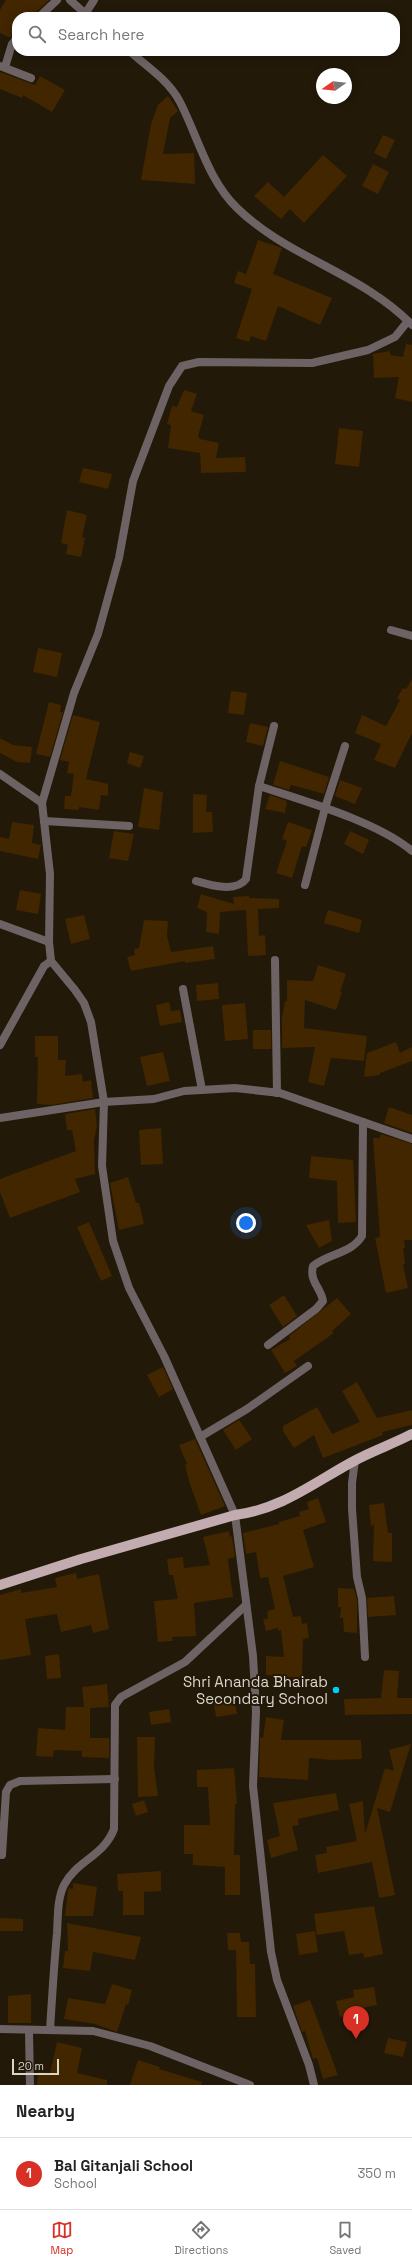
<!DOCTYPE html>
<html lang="en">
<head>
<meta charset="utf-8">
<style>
  body { margin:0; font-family:"Space Grotesk",sans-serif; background:#f2f2f2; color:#222 }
  .compass { position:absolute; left:316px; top:68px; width:36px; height:36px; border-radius:50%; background:#fff; box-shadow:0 2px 10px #0003; rotate:256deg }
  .scale { position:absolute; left:12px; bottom:10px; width:47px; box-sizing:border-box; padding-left:4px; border:2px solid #dad5ca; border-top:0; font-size:11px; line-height:14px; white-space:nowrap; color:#dad5ca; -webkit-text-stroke:3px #221909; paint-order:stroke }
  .you { position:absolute; left:246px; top:1223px; width:14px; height:14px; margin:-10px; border:3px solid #fff; border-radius:50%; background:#1a73e8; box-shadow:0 0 0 6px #1a73e833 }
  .badge { display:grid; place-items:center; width:26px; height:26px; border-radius:50%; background:#d93025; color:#fff; font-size:13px; font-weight:700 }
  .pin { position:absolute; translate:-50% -33px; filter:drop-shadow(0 1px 2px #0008) }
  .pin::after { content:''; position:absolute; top:21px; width:14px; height:12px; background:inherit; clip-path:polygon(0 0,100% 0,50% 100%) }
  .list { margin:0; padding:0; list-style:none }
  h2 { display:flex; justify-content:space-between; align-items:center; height:52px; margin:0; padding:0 16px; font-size:17px }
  h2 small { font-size:13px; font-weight:400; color:#767676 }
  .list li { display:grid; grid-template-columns:26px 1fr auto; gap:12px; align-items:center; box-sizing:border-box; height:72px; padding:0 16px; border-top:1px solid #e0e0e0 }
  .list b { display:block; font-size:15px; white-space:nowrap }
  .list p { margin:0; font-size:13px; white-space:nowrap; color:#767676 }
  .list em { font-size:13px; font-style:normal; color:#767676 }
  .icon { flex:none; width:22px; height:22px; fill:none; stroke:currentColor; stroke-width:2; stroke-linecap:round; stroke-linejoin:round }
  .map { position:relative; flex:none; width:412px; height:2085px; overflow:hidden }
  .search { position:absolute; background:#fff; box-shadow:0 2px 10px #0003; left:12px; right:12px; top:12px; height:44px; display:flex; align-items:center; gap:10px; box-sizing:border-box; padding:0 14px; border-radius:16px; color:#767676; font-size:15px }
  .sheet { height:124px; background:#fff }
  nav { display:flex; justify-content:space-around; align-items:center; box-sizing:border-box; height:56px; border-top:1px solid #e0e0e0; background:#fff; font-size:11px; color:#767676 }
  nav a { display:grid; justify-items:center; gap:2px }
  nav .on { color:#d93025 }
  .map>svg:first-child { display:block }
</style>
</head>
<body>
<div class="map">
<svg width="412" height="2085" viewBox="0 0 412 2085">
  <rect width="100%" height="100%" fill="#221909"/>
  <g fill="#412600">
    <polygon points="6,0 49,0 31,17 17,17 17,31 10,38 0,33 0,10"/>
    <polygon points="0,72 35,85 40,76 65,90 52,112 23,95 22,98 0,89"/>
    <polygon points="168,96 178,111 170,118 163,154 194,153 195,184 141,180 151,124 158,105"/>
    <polygon points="383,135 395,140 386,159 374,153"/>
    <polygon points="323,155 347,176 304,223 290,209 281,219 254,196 268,182 284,197"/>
    <polygon points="373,164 389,172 378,194 362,186"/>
    <polygon points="258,240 282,248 273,274 332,298 320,325 278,306 266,341 251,336 249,342 236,338 252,289 234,283 238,271 246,274"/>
    <polygon points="406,344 412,345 412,402 395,398 399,377 374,378 373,354 390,351 390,355 403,357"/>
    <polygon points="184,390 197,394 191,411 204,415 198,436 200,439 219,443 216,458 245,457 246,472 201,473 200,453 168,448 171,425 167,424 172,406 177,407"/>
    <polygon points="339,428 363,431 359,467 335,464"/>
    <polygon points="83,468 112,474 108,489 79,482"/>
    <polygon points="67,510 87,515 82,537 85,538 81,557 66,554 68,545 61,543"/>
    <polygon points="38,648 62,653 57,677 33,672"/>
    <polygon points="412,679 412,733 395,768 374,760 381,744 355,733 362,715 386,726 400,700 397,698 403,688 406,689"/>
    <polygon points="231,691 247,693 244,715 228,713"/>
    <polygon points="49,702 61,705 60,712 63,712 50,757 36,754"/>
    <polygon points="73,715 100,722 86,779 108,784 108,796 101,795 99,810 79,807 79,810 64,809 65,796 71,796 74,774 67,773 69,762 60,760"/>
    <polygon points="250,723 268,727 263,746 246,742"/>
    <polygon points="0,738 13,745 32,747 30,763 17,762 0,753"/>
    <polygon points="130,752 144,756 140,768 127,763"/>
    <polygon points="280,761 329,777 324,794 291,785 289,790 273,785"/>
    <polygon points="340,780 362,788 355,804 335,796"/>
    <polygon points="144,788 163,792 159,830 138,827"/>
    <polygon points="193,794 207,795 206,812 212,812 213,832 193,833"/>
    <polygon points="270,795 287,801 285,813 265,809"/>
    <polygon points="12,822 34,825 32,843 41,845 38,859 0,851 0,837 9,839"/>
    <polygon points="288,822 312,830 306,847 302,846 292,878 276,873 287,841 282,839"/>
    <polygon points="114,831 134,834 128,861 109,858"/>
    <polygon points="350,831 369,840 363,854 344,844"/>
    <polygon points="20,890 41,894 38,914 16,910"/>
    <polygon points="201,894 234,904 233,897 249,896 249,898 279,899 279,908 258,909 259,936 265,935 266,955 248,956 246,910 220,912 219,934 206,932 207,912 197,908"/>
    <polygon points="328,910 362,920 359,933 324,923"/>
    <polygon points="84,915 90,939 71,944 65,919"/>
    <polygon points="144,920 168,921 167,936 171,952 213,946 215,959 185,963 185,961 131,971 127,957 135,955 134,949 139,948"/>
    <polygon points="318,965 346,974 340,992 342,992 336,1010 305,1000 304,1028 367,1036 364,1061 331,1058 324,1086 308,1082 315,1047 282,1048 282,1018 285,1001 287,1001 287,980 313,981"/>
    <polygon points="218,983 219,999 197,1001 196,985"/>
    <polygon points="169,1002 171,1011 180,1010 182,1022 160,1026 156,1005"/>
    <polygon points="245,1003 248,1039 225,1041 222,1005"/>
    <rect x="253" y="1030" width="18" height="19"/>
    <polygon points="35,1036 58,1036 58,1060 66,1060 65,1076 82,1074 83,1082 91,1080 93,1098 51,1105 37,1104 38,1057 35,1057"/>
    <polygon points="396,1042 400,1053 412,1047 412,1061 380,1073 380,1075 364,1077 367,1053"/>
    <polygon points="163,1052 170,1081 147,1086 140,1057"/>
    <polygon points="389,1107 412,1115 412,1133 384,1123"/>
    <polygon points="95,1109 97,1126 94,1140 95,1174 75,1179 80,1192 10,1218 0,1192 0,1179 76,1151 72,1130 67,1130 65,1114"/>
    <polygon points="161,1128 163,1164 141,1165 139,1130"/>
    <polygon points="381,1134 412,1144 412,1240 404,1240 405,1248 403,1248 405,1264 403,1265 408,1288 386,1293 375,1238 380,1237 373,1138 380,1138"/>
    <polygon points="311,1156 353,1160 356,1222 338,1223 337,1181 309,1178"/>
    <polygon points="128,1177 136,1203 139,1203 144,1224 119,1230 110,1183"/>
    <polygon points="329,1220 332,1241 319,1248 306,1225"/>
    <polygon points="89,1222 112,1276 101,1281 77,1227"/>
    <polygon points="284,1295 297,1316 283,1327 269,1305"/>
    <polygon points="337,1298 351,1314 332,1331 334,1333 294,1361 297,1366 285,1373 271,1350 290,1339 289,1336"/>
    <polygon points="163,1367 173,1389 159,1397 147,1375"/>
    <polygon points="357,1382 377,1418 412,1410 412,1425 382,1432 383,1435 323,1458 314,1435 294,1448 283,1431 283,1426 317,1407 332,1434 360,1422 342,1391"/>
    <polygon points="239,1420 252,1439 236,1450 223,1430"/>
    <polygon points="195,1439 225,1506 201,1515 189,1481 185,1465 187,1464 179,1445"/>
    <polygon points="318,1498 326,1522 303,1530 314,1567 283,1576 293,1617 301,1616 302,1624 307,1623 309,1638 303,1639 302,1678 266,1675 266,1656 284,1657 281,1630 278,1631 278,1628 266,1631 263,1620 268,1618 267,1611 275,1609 268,1577 260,1578 256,1552 246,1554 243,1533 279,1524 279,1522 300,1516 299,1512 309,1509 307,1502"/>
    <polygon points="384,1503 388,1533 392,1533 392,1562 373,1561 374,1525 371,1526 369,1505"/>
    <polygon points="229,1531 230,1537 232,1536 235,1557 228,1559 233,1597 194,1603 196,1636 172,1637 173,1641 158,1642 154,1601 178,1599 173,1575 169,1575 167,1559 183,1557 184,1568 210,1565 203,1537"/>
    <polygon points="76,1573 77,1579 99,1574 109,1629 93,1633 91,1625 61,1632 57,1614 25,1619 31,1655 0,1660 0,1595 21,1589 21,1593 57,1587 55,1578"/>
    <polygon points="338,1588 354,1589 357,1599 357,1633 344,1632 343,1618 340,1618 341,1607 338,1607"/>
    <polygon points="394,1596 396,1615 368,1617 367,1598"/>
    <polygon points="59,1654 61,1678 47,1679 45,1656"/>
    <polygon points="384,1670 399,1671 397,1698 412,1698 412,1714 345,1715 344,1699 381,1698"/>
    <polygon points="107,1684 109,1707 90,1708 90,1738 109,1738 109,1758 82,1757 82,1751 54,1750 53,1757 36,1756 38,1728 65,1730 66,1707 84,1707 82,1687"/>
    <polygon points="234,1694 237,1714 216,1717 213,1697"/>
    <polygon points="169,1709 171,1722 151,1725 149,1712"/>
    <polygon points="266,1717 284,1720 281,1740 361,1740 362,1759 333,1760 309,1758 308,1780 259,1777 260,1737 263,1738"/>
    <polygon points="137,1737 155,1737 154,1767 158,1796 138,1797"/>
    <polygon points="411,1744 390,1812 377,1808 395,1895 379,1898 372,1862 318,1873 315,1855 327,1853 326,1847 357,1841 349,1804 363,1801 365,1834 385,1768 394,1771 389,1750"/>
    <polygon points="234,1768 237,1804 235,1804 234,1855 240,1855 240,1895 225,1895 225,1867 193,1865 193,1854 184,1854 184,1825 210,1825 208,1787 197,1787 197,1770"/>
    <polygon points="336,1793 339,1810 298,1819 299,1825 292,1826 298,1850 271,1858 267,1840 280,1836 273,1803"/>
    <polygon points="144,1800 148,1812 136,1816 132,1804"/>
    <polygon points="161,1871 161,1891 144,1892 144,1915 123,1915 123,1891 118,1891 117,1874"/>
    <polygon points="73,1883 97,1887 93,1916 65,1916 68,1890 69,1888 73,1889"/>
    <polygon points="374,1906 383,1954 364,1958 363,1953 349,1955 344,1931 317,1935 314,1914"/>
    <polygon points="0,1918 23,1919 23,1931 0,1931"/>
    <polygon points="67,1923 141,1937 135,1960 93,1952 90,1971 63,1968 65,1951 68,1951"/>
    <polygon points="315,1931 318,1952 299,1955 296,1934"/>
    <polygon points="227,1933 240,1933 241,1942 249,1942 250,1964 255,1964 256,2017 237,2017 236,1950 228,1950"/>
    <polygon points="112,1984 132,1990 128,2005 126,2004 117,2032 95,2024 64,2019 68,1998 105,2004"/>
    <polygon points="374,1987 377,2005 352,2010 353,2014 340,2017 336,2001 354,1997 353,1990"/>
    <polygon points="31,1994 31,2023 8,2023 8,1996"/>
    <polygon points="310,2000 338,2075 323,2079 317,2058 313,2059 305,2031 302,2032 293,2006"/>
    <polygon points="388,2038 407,2042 403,2057 384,2053"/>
    <polygon points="57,2042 82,2048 77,2073 107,2080 107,2085 37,2085 38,2072 50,2073"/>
    <polygon points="138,2060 160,2067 159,2069 202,2082 201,2085 130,2085"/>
  </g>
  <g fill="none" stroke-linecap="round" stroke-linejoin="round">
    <g stroke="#6d6364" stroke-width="8">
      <polyline points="85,14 94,0"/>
      <polyline points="39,17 57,0"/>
      <polyline points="0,66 31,78"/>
      <polyline points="5,67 12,44 17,38"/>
      <polyline points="391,630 412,636"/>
      <polyline points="0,774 42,803"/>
      <path d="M 259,786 C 304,801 376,821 412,851"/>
      <polyline points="44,821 129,826"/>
      <path d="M 196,881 C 210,885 236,893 246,879 L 259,786 L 274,726"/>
      <polyline points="305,885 325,808 345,746"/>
      <polyline points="0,924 49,942"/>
      <polyline points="275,960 277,1093"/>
      <polyline points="183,989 202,1090"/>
      <polyline points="0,1045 44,966 51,961"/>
      <polyline points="0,1118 104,1102 154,1099 184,1091 235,1088 280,1093 412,1139"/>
      <path d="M 268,1345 L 316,1309 L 323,1301 C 321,1288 309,1281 313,1266 C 329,1253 351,1254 362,1236 L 363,1122"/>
      <polyline points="200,1437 247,1409 308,1366"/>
      <polyline points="355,1460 352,1483 352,1509 357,1577 362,1598 365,1657"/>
      <polyline points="2,1855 6,1792 10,1785 20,1781 115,1779"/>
      <polyline points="0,2029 93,2031 150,2046 250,2085"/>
      <path d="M 50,2030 C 52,1998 54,1965 57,1933 C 58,1918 57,1899 64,1885 C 76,1861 104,1856 114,1829 L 115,1705 L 121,1697 L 185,1662 L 246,1605"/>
      <polyline points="29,2031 30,2085"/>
      <polyline points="314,2085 309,2065 277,1980 271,1952 253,1786 256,1712 253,1656 235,1515 164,1356 129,1288 113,1241 102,1166 104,1102 91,1022 84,1003 75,990 51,961 49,942 50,874 42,803 74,693 98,634 119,558 133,481 169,386 182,366 199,362 312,363 368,350 395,337 408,321"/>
    </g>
    <g stroke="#6d6364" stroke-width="8">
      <polyline points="70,0 89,17"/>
      <path d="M 129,51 C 147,66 169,81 180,102 C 198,137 208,180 237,208 C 287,257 363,274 412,325"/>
    </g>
    <path stroke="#c2acaf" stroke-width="10" d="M 0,1585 L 81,1559 L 235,1515 C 282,1509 313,1483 354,1461 C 372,1451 393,1444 412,1434"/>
  </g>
  <circle fill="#01cbf9" stroke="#221909" stroke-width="1.5" cx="336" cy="1690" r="4"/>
  <g text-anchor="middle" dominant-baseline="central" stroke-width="4" stroke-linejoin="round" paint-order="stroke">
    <g font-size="15" fill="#dad5ca" stroke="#221909" text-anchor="end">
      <text x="328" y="1681">Shri Ananda Bhairab<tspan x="328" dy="17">Secondary School</tspan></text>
    </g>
  </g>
</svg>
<svg class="compass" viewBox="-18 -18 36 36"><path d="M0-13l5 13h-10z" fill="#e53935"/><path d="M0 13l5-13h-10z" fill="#767676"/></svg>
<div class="scale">20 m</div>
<div class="you"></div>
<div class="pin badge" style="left:356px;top:2039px">1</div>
<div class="search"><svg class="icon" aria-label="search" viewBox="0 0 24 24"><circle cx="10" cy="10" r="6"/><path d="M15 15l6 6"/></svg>Search here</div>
</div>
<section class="sheet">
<h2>Nearby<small></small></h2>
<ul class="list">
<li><span class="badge">1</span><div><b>Bal Gitanjali School</b><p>School</p></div><em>350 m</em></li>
</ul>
</section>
<nav>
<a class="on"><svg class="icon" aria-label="map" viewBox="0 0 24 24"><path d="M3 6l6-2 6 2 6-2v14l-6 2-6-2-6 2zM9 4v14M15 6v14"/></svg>Map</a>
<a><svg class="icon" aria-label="directions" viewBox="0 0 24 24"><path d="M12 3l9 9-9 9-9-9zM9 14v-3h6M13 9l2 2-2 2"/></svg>Directions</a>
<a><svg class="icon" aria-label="saved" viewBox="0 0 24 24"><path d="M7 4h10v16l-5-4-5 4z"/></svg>Saved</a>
</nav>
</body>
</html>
